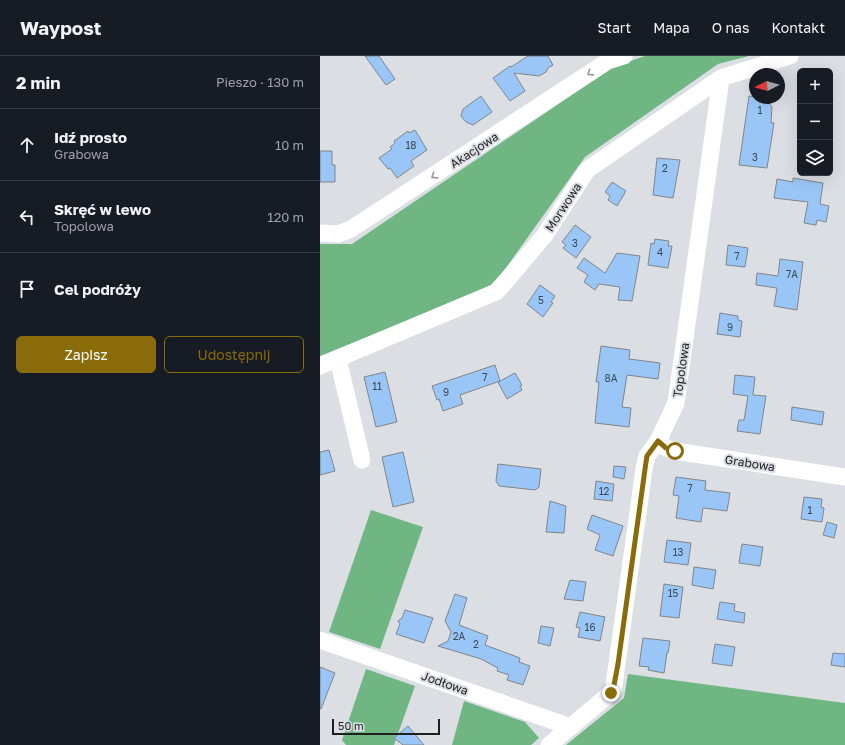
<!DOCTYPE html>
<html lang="pl">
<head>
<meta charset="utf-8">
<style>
  body { margin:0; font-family:"Golos Text",sans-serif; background:#20242c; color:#f1f3f6 }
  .controls { position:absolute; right:12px; top:12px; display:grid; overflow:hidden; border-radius:6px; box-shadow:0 4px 16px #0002 }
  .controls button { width:36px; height:36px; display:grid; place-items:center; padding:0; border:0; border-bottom:1px solid #363941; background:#171b24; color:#f1f3f6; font:20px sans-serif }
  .compass { position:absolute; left:429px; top:12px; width:36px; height:36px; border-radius:50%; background:#171b24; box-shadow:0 4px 16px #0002; rotate:264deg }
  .scale { position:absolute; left:12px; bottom:10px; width:108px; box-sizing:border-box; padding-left:4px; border:2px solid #1d1f21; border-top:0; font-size:11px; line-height:14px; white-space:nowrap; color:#1d1f21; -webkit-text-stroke:3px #dbdfe4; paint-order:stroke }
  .stop { position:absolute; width:12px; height:12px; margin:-9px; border:3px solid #896b0a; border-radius:50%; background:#fff }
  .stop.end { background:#896b0a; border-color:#fff; box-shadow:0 1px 4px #0008 }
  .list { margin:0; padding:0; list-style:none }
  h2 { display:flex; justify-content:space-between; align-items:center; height:52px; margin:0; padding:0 16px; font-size:17px }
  h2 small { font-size:13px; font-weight:400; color:#9ea1a6 }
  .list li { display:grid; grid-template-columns:26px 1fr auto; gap:12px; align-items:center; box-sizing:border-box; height:72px; padding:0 16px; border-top:1px solid #363941 }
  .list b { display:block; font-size:15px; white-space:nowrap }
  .list p { margin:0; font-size:13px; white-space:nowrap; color:#9ea1a6 }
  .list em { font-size:13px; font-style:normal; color:#9ea1a6 }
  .actions { display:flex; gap:8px; padding:12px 16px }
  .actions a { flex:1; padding:9px 0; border:1px solid #896b0a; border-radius:6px; text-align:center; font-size:14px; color:#896b0a }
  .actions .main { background:#896b0a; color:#fff }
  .icon { flex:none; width:22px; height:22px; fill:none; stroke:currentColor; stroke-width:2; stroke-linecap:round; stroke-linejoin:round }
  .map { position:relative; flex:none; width:525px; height:689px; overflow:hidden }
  header { display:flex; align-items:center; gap:24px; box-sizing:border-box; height:56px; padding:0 20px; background:#171b24; border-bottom:1px solid #363941 }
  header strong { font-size:19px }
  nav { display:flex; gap:22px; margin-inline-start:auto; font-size:14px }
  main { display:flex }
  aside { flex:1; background:#171b24 }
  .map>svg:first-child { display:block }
</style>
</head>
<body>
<header>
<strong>Waypost</strong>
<nav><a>Start</a><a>Mapa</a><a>O nas</a><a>Kontakt</a></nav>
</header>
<main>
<aside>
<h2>2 min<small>Pieszo · 130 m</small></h2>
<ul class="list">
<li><svg class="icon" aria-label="ahead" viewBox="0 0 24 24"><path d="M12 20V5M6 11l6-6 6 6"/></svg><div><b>Idź prosto</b><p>Grabowa</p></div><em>10 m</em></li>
<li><svg class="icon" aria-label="left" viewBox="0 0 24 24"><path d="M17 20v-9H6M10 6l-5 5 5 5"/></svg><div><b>Skręć w lewo</b><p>Topolowa</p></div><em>120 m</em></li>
<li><svg class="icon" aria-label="arrive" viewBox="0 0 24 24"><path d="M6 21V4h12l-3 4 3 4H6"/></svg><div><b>Cel podróży</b></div></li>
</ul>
<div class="actions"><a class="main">Zapisz</a><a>Udostępnij</a></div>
</aside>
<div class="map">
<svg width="525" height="689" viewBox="0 0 525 689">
  <rect width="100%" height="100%" fill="#dbdfe4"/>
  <g fill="#6fb683">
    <polygon points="325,0 429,0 398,8 265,101 173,230 0,300 0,188 32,188 293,11"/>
    <polygon points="51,454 103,471 60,593 9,576"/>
    <polygon points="46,613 95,630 74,689 26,689 22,684"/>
    <polygon points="308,618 525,647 525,689 246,689 304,642"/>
    <polygon points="144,645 205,666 219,682 211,689 132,689"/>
  </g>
  <g fill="#99c6f6" stroke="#818589">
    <polygon points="45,0 59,0 75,23 66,29"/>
    <polygon points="208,0 228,0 233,9 228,12 226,16 219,20 194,17 205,35 190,45 173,22 190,10 191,11"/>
    <polygon points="161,40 172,56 153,69 146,66 141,60 143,53"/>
    <polygon points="429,40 435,41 435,42 445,42 452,51 451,67 454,67 447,112 419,109"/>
    <polygon points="95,74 107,94 91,105 94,110 77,122 70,112 68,113 59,102 72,93 70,91 75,87 74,85 88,75 89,77"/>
    <polygon points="0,95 12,95 12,109 15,109 15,126 0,126"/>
    <polygon points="337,102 360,104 353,142 333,139"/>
    <polygon points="473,122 503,127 500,148 509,150 506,166 497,164 496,169 484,167 488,146 454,142 457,123 473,126"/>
    <polygon points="292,126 306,135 297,150 288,144 290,140 285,136"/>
    <polygon points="255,169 271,181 256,202 243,192 246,189 242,186"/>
    <polygon points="335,183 349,185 348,190 352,190 348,212 328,209 331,187 334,188"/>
    <polygon points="408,189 428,192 425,211 406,209"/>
    <polygon points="297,197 320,200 312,245 298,244 300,231 279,228 275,234 264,226 268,219 257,212 264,202 285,217"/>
    <polygon points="460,203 483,206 477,254 454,250 457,232 436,229 437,217 458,220"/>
    <polygon points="220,229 235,240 231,246 233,247 223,261 207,248"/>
    <polygon points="400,257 418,260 418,264 422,265 420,281 397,278"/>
    <polygon points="281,290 310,294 309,303 340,307 338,323 307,319 302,351 311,352 309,371 275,367 279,326 276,326"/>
    <polygon points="175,309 180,325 195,317 202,329 200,330 202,334 187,343 178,326 180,325 140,339 143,348 123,355 119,343 117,344 112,330"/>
    <polygon points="65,316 77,366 56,371 44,321"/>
    <polygon points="415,319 435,321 433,339 446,340 440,378 417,375 419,364 424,364 428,340 413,338"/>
    <polygon points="472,351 504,356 502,369 471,364"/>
    <polygon points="9,394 15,415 0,419 0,396"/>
    <polygon points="83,396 94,446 73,451 62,401"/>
    <polygon points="178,408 221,413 219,431 215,434 179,430 176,425"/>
    <polygon points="294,410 306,411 304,423 293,421"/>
    <polygon points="356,421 386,425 385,434 410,437 407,455 383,452 381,466 356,462 359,440 353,439"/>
    <polygon points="276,425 294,428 292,445 274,443"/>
    <polygon points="484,441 502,443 501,451 504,452 502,466 481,463"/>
    <polygon points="230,445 246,450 244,477 226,476"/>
    <polygon points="272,459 303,470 293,500 275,494 280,479 267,473"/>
    <polygon points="507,466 517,469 514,482 503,479"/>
    <polygon points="347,484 371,487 368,509 344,506"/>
    <polygon points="422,488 443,491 440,510 419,507"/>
    <polygon points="374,511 396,514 393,533 372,529"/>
    <polygon points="250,524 266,526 263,545 244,543"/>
    <polygon points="344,528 363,531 359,562 340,560"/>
    <polygon points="135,538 147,542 139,569 168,580 165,589 200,602 199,606 210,610 203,629 187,624 189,619 177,615 178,612 161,603 118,590 128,585 131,576 125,565"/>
    <polygon points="400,546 415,548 414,555 425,557 424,567 397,563"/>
    <polygon points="85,554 113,562 104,587 76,578 80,568 78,565 82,562"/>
    <polygon points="260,556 285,561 280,585 258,581 260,572 256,571"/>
    <polygon points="221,570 234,572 230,590 218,587"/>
    <polygon points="323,582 350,585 348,597 347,597 344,617 328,614 329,611 319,610"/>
    <polygon points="395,588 415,591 412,610 392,607"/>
    <polygon points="513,597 525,598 525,611 511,609"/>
    <polygon points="0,611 15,617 1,653 0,653"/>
    <polygon points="88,670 104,689 83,689 74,682"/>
  </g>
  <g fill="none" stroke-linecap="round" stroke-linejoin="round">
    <g stroke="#fff" stroke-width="17">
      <polyline points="0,177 18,178 31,173 288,5 304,0"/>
      <polyline points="18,303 42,404"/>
      <polyline points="0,310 176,236 186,225 224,180 267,114 401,22 470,0"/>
      <polyline points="338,385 346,392 355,395 525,421"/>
      <polyline points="0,584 251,671"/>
      <polyline points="229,689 286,641 293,634 294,629 324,413 327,400 338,385 356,347 401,22"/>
    </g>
  </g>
  <defs><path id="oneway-chevron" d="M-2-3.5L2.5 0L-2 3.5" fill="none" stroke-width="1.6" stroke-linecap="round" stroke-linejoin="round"/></defs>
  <g stroke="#999a9b">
    <use href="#oneway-chevron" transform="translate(270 17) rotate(147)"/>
    <use href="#oneway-chevron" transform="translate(114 120) rotate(147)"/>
  </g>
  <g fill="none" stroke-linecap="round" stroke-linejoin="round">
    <polyline stroke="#896b0a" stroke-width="5" points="291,637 294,629 298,608 326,406 327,400 338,385 346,392 355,395"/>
  </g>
  <g text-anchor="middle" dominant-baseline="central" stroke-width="4" stroke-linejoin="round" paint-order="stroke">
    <g font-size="10" fill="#3c4956">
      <text x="440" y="54">1</text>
      <text x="91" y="89">18</text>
      <text x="435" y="101">3</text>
      <text x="345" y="112">2</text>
      <text x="255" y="187">3</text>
      <text x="340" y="196">4</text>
      <text x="417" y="200">7</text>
      <text x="472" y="218">7A</text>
      <text x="221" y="244">5</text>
      <text x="410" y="271">9</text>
      <text x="165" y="321">7</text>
      <text x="291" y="322">8A</text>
      <text x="57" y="330">11</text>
      <text x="126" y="336">9</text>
      <text x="370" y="432">7</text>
      <text x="284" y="435">12</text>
      <text x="490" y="454">1</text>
      <text x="358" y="496">13</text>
      <text x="353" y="537">15</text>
      <text x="270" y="571">16</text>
      <text x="139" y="580">2A</text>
      <text x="156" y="588">2</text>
    </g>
    <g font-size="12" fill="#1d1f21" stroke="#dbdfe4">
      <text transform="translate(154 94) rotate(-33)">Akacjowa</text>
      <text transform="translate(243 151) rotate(-57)">Morwowa</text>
      <text transform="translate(361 314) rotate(-82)">Topolowa</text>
      <text transform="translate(430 407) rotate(9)">Grabowa</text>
      <text transform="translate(125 627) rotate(19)">Jodłowa</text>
    </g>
  </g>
</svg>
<div class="controls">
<button>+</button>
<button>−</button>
<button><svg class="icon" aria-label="layers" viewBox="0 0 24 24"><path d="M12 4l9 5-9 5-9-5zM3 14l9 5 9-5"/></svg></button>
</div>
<svg class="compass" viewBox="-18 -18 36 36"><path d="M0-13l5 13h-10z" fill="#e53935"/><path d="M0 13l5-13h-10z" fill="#9ea1a6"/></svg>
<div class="scale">50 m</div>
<div class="stop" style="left:355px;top:395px"></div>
<div class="stop end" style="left:291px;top:637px"></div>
</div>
</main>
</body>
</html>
